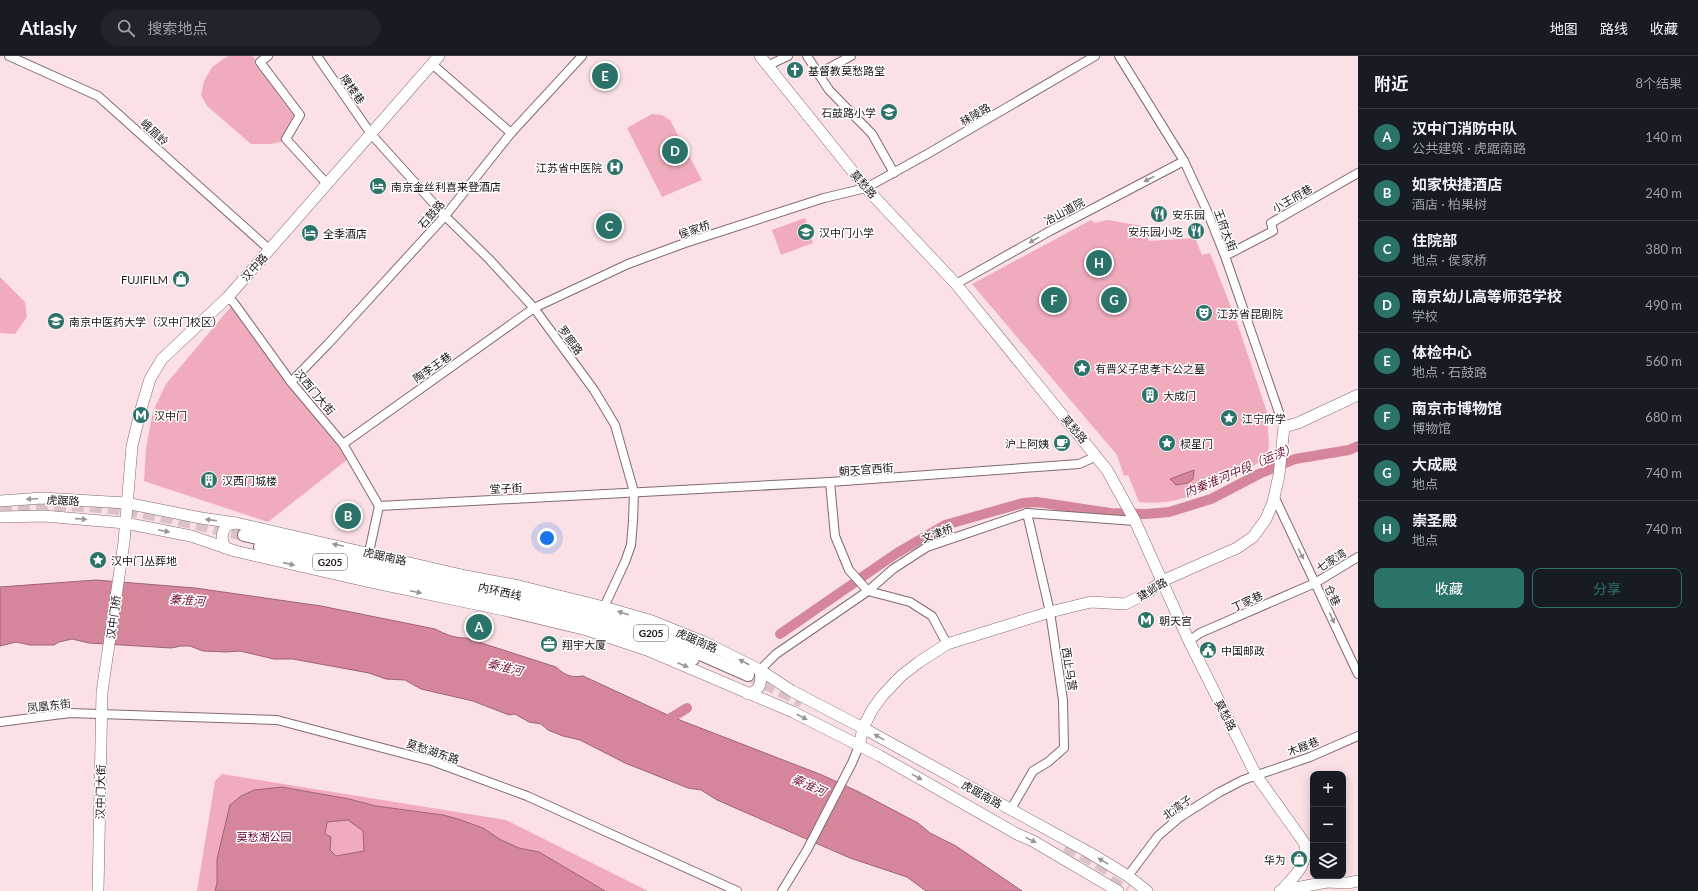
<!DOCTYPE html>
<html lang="zh">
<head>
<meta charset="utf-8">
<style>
  body { margin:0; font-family:Lato,"Noto Sans SC",sans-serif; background:#20242c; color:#f1f3f6 }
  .controls { position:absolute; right:12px; bottom:12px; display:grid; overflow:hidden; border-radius:8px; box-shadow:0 2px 10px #0003 }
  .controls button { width:36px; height:36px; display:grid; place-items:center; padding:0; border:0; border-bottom:1px solid #363941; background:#171b24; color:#f1f3f6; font:20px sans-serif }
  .you { position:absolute; left:547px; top:482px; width:14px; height:14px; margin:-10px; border:3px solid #fff; border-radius:50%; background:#1a73e8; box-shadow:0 0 0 6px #1a73e833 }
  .badge { display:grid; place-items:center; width:26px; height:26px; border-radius:50%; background:#2b7269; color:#fff; font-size:13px; font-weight:700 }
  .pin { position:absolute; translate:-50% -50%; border:2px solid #fff; box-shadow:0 1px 4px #0006 }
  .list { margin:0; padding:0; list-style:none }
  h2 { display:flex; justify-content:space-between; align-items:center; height:52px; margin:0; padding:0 16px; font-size:17px }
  h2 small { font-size:13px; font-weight:400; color:#9ea1a6 }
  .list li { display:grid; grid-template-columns:26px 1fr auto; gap:12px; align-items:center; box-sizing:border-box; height:56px; padding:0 16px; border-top:1px solid #363941 }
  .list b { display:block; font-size:15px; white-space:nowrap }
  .list p { margin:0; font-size:13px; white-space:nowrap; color:#9ea1a6 }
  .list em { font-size:13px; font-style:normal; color:#9ea1a6 }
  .actions { display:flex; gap:8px; padding:12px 16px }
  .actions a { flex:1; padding:9px 0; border:1px solid #2b7269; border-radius:8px; text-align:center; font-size:14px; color:#2b7269 }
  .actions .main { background:#2b7269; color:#fff }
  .icon { flex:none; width:22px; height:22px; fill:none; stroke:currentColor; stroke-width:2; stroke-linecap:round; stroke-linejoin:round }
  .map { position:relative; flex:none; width:1358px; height:835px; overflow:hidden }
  header { display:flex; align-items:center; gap:24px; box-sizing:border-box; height:56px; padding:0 20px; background:#171b24; border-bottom:1px solid #363941 }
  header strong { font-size:19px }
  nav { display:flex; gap:22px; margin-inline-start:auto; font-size:14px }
  .search { width:280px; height:36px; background:#20242c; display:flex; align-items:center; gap:10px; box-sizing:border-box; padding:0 14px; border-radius:22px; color:#9ea1a6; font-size:15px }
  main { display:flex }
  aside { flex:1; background:#171b24 }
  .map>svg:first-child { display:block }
</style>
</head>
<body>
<header>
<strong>Atlasly</strong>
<div class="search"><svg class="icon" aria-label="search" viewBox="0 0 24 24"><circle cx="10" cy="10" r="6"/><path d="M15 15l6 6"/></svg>搜索地点</div>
<nav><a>地图</a><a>路线</a><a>收藏</a></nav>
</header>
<main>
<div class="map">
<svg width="1358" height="835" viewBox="0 0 1358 835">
  <rect width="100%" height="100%" fill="#fbe1e6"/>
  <g fill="#f0acbc">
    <polygon points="228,0 252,0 300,50 298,66 285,85 271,88 251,88 207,50 201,39 204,25 212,11"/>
    <polygon points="652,58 662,59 670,64 702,124 662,141 627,72"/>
    <polygon points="805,162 813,187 781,199 772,174"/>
    <path d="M 1091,164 L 1095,167 L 1108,164 L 1142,170 L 1149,185 L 1195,182 L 1202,199 L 1210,197 L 1238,269 L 1267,356 L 1269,389 L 1267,402 C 1228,424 1185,452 1139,446 L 1128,419 L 1124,420 L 1117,399 L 972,228 Z"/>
    <polygon points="0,221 25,246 27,261 15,278 0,277"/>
    <polygon points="234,247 343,388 348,403 268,466 144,425 146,392 153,355 166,328"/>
    <polygon points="222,718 506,764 648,835 197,835 215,725"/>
  </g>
  <g fill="#d6869a" stroke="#9e6472" fill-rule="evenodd">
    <polygon points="1194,414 1193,423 1188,427 1176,429 1170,423"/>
    <path d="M 96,524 L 195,532 L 321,550 L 435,573 C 445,578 454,582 466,582 L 556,611 C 565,619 570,622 583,620 L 672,661 L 822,719 L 859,736 L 918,767 L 930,777 L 956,790 L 1022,835 L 926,835 L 907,821 L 850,802 L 717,744 L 701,734 L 688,732 L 625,707 L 580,684 L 563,680 L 548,674 L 541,668 L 529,666 L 515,658 L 509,659 L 473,645 L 421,633 L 405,624 L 386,623 L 369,617 L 293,603 L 274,603 L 240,595 L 226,596 L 203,595 L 190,590 L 181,590 L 171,592 L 89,587 L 72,583 L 59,586 L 54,589 L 30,589 L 16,586 L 0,590 L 0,531 Z"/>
    <path d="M 282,731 L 349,743 L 376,750 L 443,759 L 458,763 L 483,772 L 501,784 L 519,792 L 539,796 L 605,835 L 215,835 L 217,827 L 217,803 L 230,749 L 241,740 L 254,734 ZM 348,764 L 363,775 L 364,795 L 336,800 L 330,794 L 331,781 L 325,778 L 327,766 Z"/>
  </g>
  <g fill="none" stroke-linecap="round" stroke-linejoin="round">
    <g stroke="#d6869a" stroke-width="10">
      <polyline points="862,521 897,497 945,469 1023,447 1037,446 1110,457 1146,458 1169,456 1211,443 1259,418 1295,403 1349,394 1358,390"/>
      <polyline points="780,578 854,527"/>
      <polyline points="661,668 687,652"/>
    </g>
    <g stroke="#dac2c7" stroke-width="12" stroke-dasharray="12 6" stroke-linecap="butt">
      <path d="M 0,451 C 36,449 73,448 109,452 C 155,457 199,469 244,479"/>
      <polyline points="748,619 802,646"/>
      <polyline points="1066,790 1109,814"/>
      <polyline points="1110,825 1127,835"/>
    </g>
    <g stroke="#816b6f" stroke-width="10">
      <g id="minor">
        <polyline points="9,0 98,40 270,194"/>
        <polyline points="268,0 260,6 300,59 286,83 327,128"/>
        <polyline points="317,0 371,78 445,160 488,202 534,252 594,334 615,369 634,436 633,465 631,489 625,506 604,551"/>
        <polyline points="807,0 829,34 872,78 894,117"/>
        <polyline points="1119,0 1184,105 1207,155 1225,200 1284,371"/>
        <polyline points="432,8 511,77"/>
        <polyline points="767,10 788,0"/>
        <polyline points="818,18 851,0"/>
        <polyline points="1225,200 1273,175 1271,167 1358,117"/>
        <polyline points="956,228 1050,175 1184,105"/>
        <polyline points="228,241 234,247 291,326 343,388 379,450"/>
        <polyline points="291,326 328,288 445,160 511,77 582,0"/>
        <polyline points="343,388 534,252 628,208 685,187 824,142 866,132 929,97 1095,0"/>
        <polyline points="830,426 835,480 849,514 868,535 910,546 932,560 947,588"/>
        <polyline points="1274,440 1358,618"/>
        <polyline points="379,450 830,426 1079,408 1097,400"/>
        <polyline points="369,496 379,450"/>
        <polyline points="1189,585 1200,577 1315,527 1358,501"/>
        <polyline points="760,614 776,598 868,535 893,513 927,491 1027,457 1135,465"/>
        <polyline points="0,666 70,657 277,664 432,705 527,740 737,835"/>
        <polyline points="1011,753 1033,715 1048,706 1064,692 1063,644 1050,556 1027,457"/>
        <polyline points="1128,820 1158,780 1180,761 1218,737 1243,724 1310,701 1358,680"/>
        <polyline points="782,835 807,794 852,707 859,690"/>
      </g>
    </g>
    <g stroke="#816b6f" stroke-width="12">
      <g id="major">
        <polyline points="760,0 866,132 956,228 1107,414 1135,465 1189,585 1256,719 1313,799"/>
        <polyline points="0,445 42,442 126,447 201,462 236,467 466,520 519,530 604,551 652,565 704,586 760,614 792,635 863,672 1090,797 1128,820 1147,835"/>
        <polyline points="0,461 44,460 125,467 191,480 235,495 370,526 504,554 587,574 647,594 793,656 880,700 1017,778 1033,785 1118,835"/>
        <path d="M 225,492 C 221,482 221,477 227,469 L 236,467"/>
        <path d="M 748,638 C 761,635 762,625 760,614"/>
        <polyline points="859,690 863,672 872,654 883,639 901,620 919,606 947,588 1050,556 1091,546 1125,548 1147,537 1162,525 1237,492 1253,481 1266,463 1273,446 1279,419 1284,371 1298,367 1358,339"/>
        <path d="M 1282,834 C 1296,818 1307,811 1305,788"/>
        <polyline points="98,835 102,636 124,486 132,390 141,353 150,323 162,303 228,241 439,0"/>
        <polyline points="1280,835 1327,826 1348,827 1358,825"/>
      </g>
    </g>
    <g stroke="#816b6f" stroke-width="14">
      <g id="highway">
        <polyline points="244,479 520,539 590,557 655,578 748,619"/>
        <polyline points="260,491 547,556 650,585 693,603"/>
      </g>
    </g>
    <use href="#minor" stroke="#fff" stroke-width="8"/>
    <use href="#major" stroke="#fff" stroke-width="11"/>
    <use href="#highway" stroke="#fff" stroke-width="12"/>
  </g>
  <defs><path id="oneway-solid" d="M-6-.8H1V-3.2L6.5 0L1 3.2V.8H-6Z"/></defs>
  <g fill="#999596">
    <use href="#oneway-solid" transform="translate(1149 123) rotate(152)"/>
    <use href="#oneway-solid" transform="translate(1034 184) rotate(151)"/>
    <use href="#oneway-solid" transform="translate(32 443) rotate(177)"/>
    <use href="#oneway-solid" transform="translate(81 463) rotate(4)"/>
    <use href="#oneway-solid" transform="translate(211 464) rotate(-173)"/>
    <use href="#oneway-solid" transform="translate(164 475) rotate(12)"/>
    <use href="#oneway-solid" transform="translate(338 489) rotate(-168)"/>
    <use href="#oneway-solid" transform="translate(1301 498) rotate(64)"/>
    <use href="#oneway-solid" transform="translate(289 508) rotate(13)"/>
    <use href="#oneway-solid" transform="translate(416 536) rotate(12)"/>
    <use href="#oneway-solid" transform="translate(623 557) rotate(-163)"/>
    <use href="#oneway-solid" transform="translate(1332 562) rotate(65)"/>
    <use href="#oneway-solid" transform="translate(744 606) rotate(-153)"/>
    <use href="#oneway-solid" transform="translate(683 609) rotate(23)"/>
    <use href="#oneway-solid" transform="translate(802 661) rotate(27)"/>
    <use href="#oneway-solid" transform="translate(879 681) rotate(-151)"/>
    <use href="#oneway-solid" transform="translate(917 721) rotate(29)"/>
    <use href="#oneway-solid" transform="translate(1031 784) rotate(26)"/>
    <use href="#oneway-solid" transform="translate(1103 805) rotate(-149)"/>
  </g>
  <defs>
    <g id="church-disc" transform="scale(0.9)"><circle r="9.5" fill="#2b7269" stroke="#fff"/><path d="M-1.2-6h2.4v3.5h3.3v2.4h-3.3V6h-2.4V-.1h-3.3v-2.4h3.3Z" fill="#fff"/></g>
    <g id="school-disc" transform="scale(0.9)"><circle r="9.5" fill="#2b7269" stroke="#fff"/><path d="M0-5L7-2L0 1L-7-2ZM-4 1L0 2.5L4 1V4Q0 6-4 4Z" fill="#fff"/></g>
    <g id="hospital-disc" transform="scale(0.9)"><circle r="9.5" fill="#2b7269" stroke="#fff"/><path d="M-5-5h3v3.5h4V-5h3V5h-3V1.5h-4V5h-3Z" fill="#fff"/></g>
    <g id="hotel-disc" transform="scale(0.9)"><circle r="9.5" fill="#2b7269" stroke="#fff"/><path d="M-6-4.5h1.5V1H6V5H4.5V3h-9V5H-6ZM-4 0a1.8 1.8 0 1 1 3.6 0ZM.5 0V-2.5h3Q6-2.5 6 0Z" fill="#fff"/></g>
    <g id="restaurant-disc" transform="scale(0.9)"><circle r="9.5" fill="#2b7269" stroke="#fff"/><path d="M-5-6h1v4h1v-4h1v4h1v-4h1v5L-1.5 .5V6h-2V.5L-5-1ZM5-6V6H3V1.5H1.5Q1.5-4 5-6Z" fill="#fff"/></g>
    <g id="shop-disc" transform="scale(0.9)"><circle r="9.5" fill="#2b7269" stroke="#fff"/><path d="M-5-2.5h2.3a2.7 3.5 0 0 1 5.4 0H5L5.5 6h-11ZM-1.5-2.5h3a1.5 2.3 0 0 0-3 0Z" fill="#fff"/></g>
    <g id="theatre-disc" transform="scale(0.9)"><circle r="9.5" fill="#2b7269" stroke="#fff"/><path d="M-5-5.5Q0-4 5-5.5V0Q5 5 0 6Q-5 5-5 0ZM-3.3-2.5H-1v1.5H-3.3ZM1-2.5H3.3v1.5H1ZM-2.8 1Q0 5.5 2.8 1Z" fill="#fff"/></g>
    <g id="university-disc" transform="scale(0.9)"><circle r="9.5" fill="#2b7269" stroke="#fff"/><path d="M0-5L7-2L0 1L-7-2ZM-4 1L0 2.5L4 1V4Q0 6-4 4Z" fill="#fff"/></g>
    <g id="sight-disc" transform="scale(0.9)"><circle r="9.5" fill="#2b7269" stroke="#fff"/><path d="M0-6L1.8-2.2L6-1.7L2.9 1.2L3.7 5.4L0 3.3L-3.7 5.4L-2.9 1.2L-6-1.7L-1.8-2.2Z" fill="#fff"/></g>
    <g id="building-disc" transform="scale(0.9)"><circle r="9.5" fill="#2b7269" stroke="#fff"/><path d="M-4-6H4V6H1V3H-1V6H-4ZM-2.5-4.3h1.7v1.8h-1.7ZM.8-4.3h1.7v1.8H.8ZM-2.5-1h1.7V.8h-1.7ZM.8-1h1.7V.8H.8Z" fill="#fff"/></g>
    <g id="metro-disc" transform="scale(0.9)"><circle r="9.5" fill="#2b7269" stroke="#fff"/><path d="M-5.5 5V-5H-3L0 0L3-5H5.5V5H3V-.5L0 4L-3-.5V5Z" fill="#fff"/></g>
    <g id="cafe-disc" transform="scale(0.9)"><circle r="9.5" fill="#2b7269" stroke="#fff"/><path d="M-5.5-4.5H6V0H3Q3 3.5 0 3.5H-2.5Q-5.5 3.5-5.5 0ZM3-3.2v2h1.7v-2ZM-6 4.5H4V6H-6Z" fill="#fff"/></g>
    <g id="office-disc" transform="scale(0.9)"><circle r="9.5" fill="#2b7269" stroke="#fff"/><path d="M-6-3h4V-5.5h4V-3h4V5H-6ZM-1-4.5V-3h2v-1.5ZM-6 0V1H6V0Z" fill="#fff"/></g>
    <g id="civic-disc" transform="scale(0.9)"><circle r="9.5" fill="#2b7269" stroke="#fff"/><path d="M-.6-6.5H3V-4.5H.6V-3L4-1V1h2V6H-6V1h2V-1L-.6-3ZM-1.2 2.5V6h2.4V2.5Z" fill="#fff"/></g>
  </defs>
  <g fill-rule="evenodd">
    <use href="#church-disc" x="795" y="14"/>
    <use href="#school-disc" x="889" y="56"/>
    <use href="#hospital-disc" x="615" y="111"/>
    <use href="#hotel-disc" x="378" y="130"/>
    <use href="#restaurant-disc" x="1159" y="158"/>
    <use href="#restaurant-disc" x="1196" y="175"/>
    <use href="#school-disc" x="806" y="176"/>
    <use href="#hotel-disc" x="310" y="177"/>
    <use href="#shop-disc" x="181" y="223"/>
    <use href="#theatre-disc" x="1204" y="257"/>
    <use href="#university-disc" x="56" y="265"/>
    <use href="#sight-disc" x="1082" y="312"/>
    <use href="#building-disc" x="1150" y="339"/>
    <use href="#metro-disc" x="141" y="359"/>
    <use href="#sight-disc" x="1229" y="362"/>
    <use href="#cafe-disc" x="1062" y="387"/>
    <use href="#sight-disc" x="1167" y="387"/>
    <use href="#building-disc" x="209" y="424"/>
    <use href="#sight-disc" x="98" y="504"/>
    <use href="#metro-disc" x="1146" y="564"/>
    <use href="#office-disc" x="549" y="588"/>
    <use href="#civic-disc" x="1208" y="594"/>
    <use href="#shop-disc" x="1299" y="803"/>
  </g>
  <g text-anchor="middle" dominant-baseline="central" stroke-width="3" stroke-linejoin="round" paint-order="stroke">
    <g fill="#fff" stroke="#605a5c" stroke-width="1">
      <rect x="313" y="498" width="34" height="16" rx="3"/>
      <rect x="634" y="569" width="34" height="16" rx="3"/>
    </g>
    <g font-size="10" font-weight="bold" fill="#1c1416">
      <text x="330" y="506">G205</text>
      <text x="651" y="577">G205</text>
    </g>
    <g font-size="11" fill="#1c1416" stroke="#fff" text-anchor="start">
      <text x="808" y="14">基督教莫愁路堂</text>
      <text x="876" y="56" text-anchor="end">石鼓路小学</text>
      <text x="602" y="111" text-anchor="end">江苏省中医院</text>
      <text x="391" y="130">南京金丝利喜来登酒店</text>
      <text x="1172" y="158">安乐园</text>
      <text x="1183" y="175" text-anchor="end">安乐园小吃</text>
      <text x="819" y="176">汉中门小学</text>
      <text x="323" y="177">全季酒店</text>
      <text x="168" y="223" text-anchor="end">FUJIFILM</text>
      <text x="1217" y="257">江苏省昆剧院</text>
      <text x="69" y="265">南京中医药大学（汉中门校区）</text>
      <text x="1095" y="312">有晋父子忠孝卞公之墓</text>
      <text x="1163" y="339">大成门</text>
      <text x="154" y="359">汉中门</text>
      <text x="1242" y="362">江宁府学</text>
      <text x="1049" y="387" text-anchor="end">沪上阿姨</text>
      <text x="1180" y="387">棂星门</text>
      <text x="222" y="424">汉西门城楼</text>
      <text x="111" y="504">汉中门丛葬地</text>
      <text x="1159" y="564">朝天宫</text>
      <text x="562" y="588">翔宇大厦</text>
      <text x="1221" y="594">中国邮政</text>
      <text x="1286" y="803" text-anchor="end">华为</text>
    </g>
    <g font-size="11" fill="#1c1416" stroke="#fff">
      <text transform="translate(353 33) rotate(55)">牌楼巷</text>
      <text transform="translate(975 58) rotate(-30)">秣陵路</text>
      <text transform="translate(155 76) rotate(42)">峨眉岭</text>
      <text transform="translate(864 128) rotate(49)">莫愁路</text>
      <text transform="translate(1292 142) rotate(-30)">小王府巷</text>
      <text transform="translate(1064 155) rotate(-28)">冶山道院</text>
      <text transform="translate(431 158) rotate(-49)">石鼓路</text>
      <text transform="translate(694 173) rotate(-18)">侯家桥</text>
      <text transform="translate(1226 174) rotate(69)">王府大街</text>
      <text transform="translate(254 211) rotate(-48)">汉中路</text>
      <text transform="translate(571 284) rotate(54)">罗廊路</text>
      <text transform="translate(432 311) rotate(-35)">陶李王巷</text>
      <text transform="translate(315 336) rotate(50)">汉西门大街</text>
      <text transform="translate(1075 373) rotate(50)">莫愁路</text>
      <text transform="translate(866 413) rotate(-4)">朝天宫西街</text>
      <text transform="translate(506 432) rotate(-3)">堂子街</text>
      <text transform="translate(63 444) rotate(3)">虎踞路</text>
      <text transform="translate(937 477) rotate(-21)">文津桥</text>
      <text transform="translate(385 500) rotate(13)">虎踞南路</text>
      <text transform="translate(1331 504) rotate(-32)">七家湾</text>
      <text transform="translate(1152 533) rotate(-31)">建邺路</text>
      <text transform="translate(500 535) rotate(12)">内环西线</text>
      <text transform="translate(1333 539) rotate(65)">仓巷</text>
      <text transform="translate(1247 545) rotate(-24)">丁家巷</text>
      <text transform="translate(113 561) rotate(-82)">汉中门桥</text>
      <text transform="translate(697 584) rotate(23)">虎踞南路</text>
      <text transform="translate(1070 613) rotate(81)">西止马营</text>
      <text transform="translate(49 649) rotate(-6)">凤凰东街</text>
      <text transform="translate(1226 659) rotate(63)">莫愁路</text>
      <text transform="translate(1303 690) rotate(-21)">木屐巷</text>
      <text transform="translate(433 695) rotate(18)">莫愁湖东路</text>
      <text transform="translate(100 736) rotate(-89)">汉中门大街</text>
      <text transform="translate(982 738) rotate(29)">虎踞南路</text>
      <text transform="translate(1177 751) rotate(-36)">北湾子</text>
    </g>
    <g font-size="11" fill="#61002b" stroke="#fff">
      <text x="264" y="780">莫愁湖公园</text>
    </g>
    <g font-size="12" font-style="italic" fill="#711337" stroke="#fff">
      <text transform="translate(1240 414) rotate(-23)">内秦淮河中段（运渎）</text>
      <text transform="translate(187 544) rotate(4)">秦淮河</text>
      <text transform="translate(505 611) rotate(14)">秦淮河</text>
      <text transform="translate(809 729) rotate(24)">秦淮河</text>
    </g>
  </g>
</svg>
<div class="controls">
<button>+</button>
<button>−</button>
<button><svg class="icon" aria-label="layers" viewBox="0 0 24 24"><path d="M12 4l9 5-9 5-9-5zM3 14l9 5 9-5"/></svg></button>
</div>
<div class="you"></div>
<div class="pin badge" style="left:479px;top:571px">A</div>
<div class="pin badge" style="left:348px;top:460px">B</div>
<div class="pin badge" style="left:609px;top:170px">C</div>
<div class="pin badge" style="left:675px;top:95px">D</div>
<div class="pin badge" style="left:605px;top:20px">E</div>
<div class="pin badge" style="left:1054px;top:244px">F</div>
<div class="pin badge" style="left:1114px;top:244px">G</div>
<div class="pin badge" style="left:1099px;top:207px">H</div>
</div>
<aside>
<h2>附近<small>8个结果</small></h2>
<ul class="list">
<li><span class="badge">A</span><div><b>汉中门消防中队</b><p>公共建筑 · 虎踞南路</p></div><em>140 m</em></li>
<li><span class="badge">B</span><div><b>如家快捷酒店</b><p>酒店 · 柏果树</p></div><em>240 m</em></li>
<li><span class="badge">C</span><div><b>住院部</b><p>地点 · 侯家桥</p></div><em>380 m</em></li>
<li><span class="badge">D</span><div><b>南京幼儿高等师范学校</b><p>学校</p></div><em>490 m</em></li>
<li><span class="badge">E</span><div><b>体检中心</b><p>地点 · 石鼓路</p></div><em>560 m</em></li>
<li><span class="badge">F</span><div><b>南京市博物馆</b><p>博物馆</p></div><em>680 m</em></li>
<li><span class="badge">G</span><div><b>大成殿</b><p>地点</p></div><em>740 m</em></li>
<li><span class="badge">H</span><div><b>崇圣殿</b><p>地点</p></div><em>740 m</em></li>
</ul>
<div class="actions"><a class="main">收藏</a><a>分享</a></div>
</aside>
</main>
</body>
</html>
